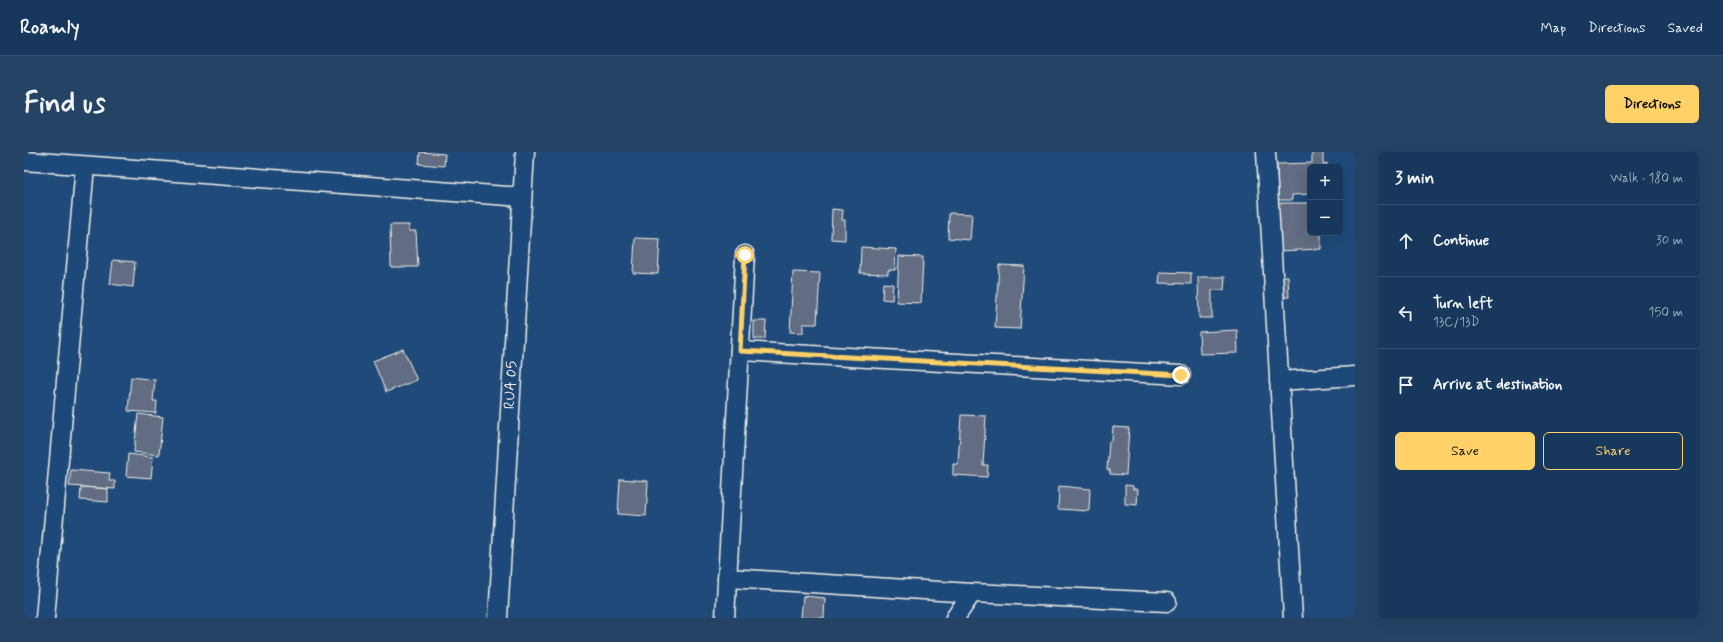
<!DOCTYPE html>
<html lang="en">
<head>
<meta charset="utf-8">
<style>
  body { margin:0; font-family:Mynerve,sans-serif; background:#244365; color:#f1f3f6 }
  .controls { position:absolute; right:12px; top:12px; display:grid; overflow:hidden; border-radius:6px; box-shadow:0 4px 16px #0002 }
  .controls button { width:36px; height:36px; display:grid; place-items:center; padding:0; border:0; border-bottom:1px solid #365272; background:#17385c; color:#f1f3f6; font:20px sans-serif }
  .stop { position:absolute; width:12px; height:12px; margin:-9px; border:3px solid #ffd166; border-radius:50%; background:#fff }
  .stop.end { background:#ffd166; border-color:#fff; box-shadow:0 1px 4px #0008 }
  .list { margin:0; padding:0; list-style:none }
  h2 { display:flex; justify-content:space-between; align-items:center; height:52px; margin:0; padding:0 16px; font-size:17px }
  h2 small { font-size:13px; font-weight:400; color:#9eacbb }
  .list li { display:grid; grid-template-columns:26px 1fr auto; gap:12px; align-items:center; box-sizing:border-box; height:72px; padding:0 16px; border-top:1px solid #365272 }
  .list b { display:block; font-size:15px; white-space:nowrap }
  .list p { margin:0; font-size:13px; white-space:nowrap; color:#9eacbb }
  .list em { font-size:13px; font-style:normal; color:#9eacbb }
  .actions { display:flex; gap:8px; padding:12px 16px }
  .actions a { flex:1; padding:9px 0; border:1px solid #ffd166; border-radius:6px; text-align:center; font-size:14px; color:#ffd166 }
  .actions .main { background:#ffd166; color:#111 }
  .icon { flex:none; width:22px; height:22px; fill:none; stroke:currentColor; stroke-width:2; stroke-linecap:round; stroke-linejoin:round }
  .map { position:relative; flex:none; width:1331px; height:466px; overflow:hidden; border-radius:6px }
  header { display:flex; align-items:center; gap:24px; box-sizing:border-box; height:56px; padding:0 20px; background:#17385c; border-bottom:1px solid #365272 }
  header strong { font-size:19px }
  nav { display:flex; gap:22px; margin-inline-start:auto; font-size:14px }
  .intro { display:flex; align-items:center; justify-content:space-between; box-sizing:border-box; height:96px; padding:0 24px }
  h1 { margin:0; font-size:28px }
  .button { padding:10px 18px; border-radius:6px; background:#ffd166; color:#111; font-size:14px; font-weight:700 }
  main { display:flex; gap:24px; padding:0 24px }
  aside { flex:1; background:#17385c; border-radius:6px; box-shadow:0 4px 16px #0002 }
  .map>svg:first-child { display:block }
</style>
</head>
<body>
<header>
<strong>Roamly</strong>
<nav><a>Map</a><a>Directions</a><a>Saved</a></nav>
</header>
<div class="intro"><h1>Find us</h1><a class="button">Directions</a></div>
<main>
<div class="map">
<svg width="1331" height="466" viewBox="0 0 1331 466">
  <rect width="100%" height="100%" fill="#1f4a7a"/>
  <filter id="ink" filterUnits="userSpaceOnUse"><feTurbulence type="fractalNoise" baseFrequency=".025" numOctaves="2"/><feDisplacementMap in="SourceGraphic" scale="8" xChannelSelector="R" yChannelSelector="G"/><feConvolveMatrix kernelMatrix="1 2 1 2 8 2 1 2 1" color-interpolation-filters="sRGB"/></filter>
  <g filter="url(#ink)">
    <g fill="#626c82" stroke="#f4f1e8">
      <polygon points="396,0 421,2 420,14 395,12"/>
      <polygon points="1288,0 1299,0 1299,12 1303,11 1303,15 1286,15 1286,42 1268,43 1268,48 1254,48 1253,12 1288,11"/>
      <polygon points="1246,51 1286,51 1286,81 1300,81 1297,82 1297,97 1255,99"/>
      <polygon points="808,57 819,58 818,68 821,68 821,88 807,87"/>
      <polygon points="925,61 948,62 946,88 924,86"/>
      <polygon points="366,73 385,73 385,79 392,79 394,115 367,115"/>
      <polygon points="611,86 636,87 634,122 609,121"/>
      <polygon points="837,95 872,97 871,118 864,118 864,122 836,121"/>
      <polygon points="875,104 899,105 897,151 873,150"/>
      <polygon points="89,108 111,110 109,135 86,132"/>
      <polygon points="975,113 1000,114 996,177 971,176"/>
      <polygon points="769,120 796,121 793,172 779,172 779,181 766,180"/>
      <polygon points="1136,120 1167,121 1167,132 1135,131"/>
      <polygon points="1248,124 1264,124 1265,145 1249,145"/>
      <polygon points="1174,125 1201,125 1200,138 1188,138 1188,166 1175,166"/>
      <polygon points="859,131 869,132 868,148 858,147"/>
      <polygon points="730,169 742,169 741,187 730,187"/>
      <polygon points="1213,178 1214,201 1176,202 1175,180"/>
      <polygon points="379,197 393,228 362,240 349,209"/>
      <polygon points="107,225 131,228 129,249 133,249 132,261 104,259"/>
      <polygon points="114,262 139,265 135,303 110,300"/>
      <polygon points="937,263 962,264 959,313 964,313 963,325 929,323 929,312 934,312"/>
      <polygon points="1089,275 1105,276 1102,323 1086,322 1086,318 1083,318 1085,289 1088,289"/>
      <polygon points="104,302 129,305 127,326 102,324"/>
      <polygon points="47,318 86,321 85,329 91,329 91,337 45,334"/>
      <polygon points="596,327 624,329 622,364 594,362"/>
      <polygon points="1101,333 1109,334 1109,337 1114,337 1113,353 1101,352"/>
      <polygon points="1035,334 1066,337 1065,359 1034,357"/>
      <polygon points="57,335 84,337 84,350 56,348"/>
      <polygon points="779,444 801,446 800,466 777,466"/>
    </g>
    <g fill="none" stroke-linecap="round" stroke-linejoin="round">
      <g stroke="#f4f1e8" stroke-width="21">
        <g id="minor">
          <polyline points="1242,0 1269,466"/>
          <polyline points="0,9 498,45"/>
          <polyline points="716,199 1157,223"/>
          <polyline points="1255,229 1331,224"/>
          <polyline points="703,426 948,441 1143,450"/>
          <polyline points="21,466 61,14"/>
          <polyline points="474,466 501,0"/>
          <polyline points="701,466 721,103"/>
          <polyline points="931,466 948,441"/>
        </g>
      </g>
      <use href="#minor" stroke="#1f4a7a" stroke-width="18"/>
    </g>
  </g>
  <g fill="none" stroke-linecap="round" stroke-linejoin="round" filter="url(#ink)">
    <polyline stroke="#ffd166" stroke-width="5" points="721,103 716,199 1157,223"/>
  </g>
  <g text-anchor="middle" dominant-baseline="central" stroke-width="3.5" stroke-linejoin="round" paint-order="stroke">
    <g font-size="15" fill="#f4f1e8" stroke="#1f4a7a">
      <text transform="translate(487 233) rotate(-87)">RUA 05</text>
    </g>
  </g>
</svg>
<div class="controls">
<button>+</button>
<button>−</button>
</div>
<div class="stop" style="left:721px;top:103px"></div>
<div class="stop end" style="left:1157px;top:223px"></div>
</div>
<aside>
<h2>3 min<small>Walk · 180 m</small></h2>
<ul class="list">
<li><svg class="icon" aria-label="ahead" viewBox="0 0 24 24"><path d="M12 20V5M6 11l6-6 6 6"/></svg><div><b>Continue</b></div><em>30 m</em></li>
<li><svg class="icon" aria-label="left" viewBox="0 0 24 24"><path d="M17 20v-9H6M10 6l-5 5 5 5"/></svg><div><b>Turn left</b><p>13C/13D</p></div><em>150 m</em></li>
<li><svg class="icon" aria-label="arrive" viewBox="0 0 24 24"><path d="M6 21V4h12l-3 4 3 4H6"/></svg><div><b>Arrive at destination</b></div></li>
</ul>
<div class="actions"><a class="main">Save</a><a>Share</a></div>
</aside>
</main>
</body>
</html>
